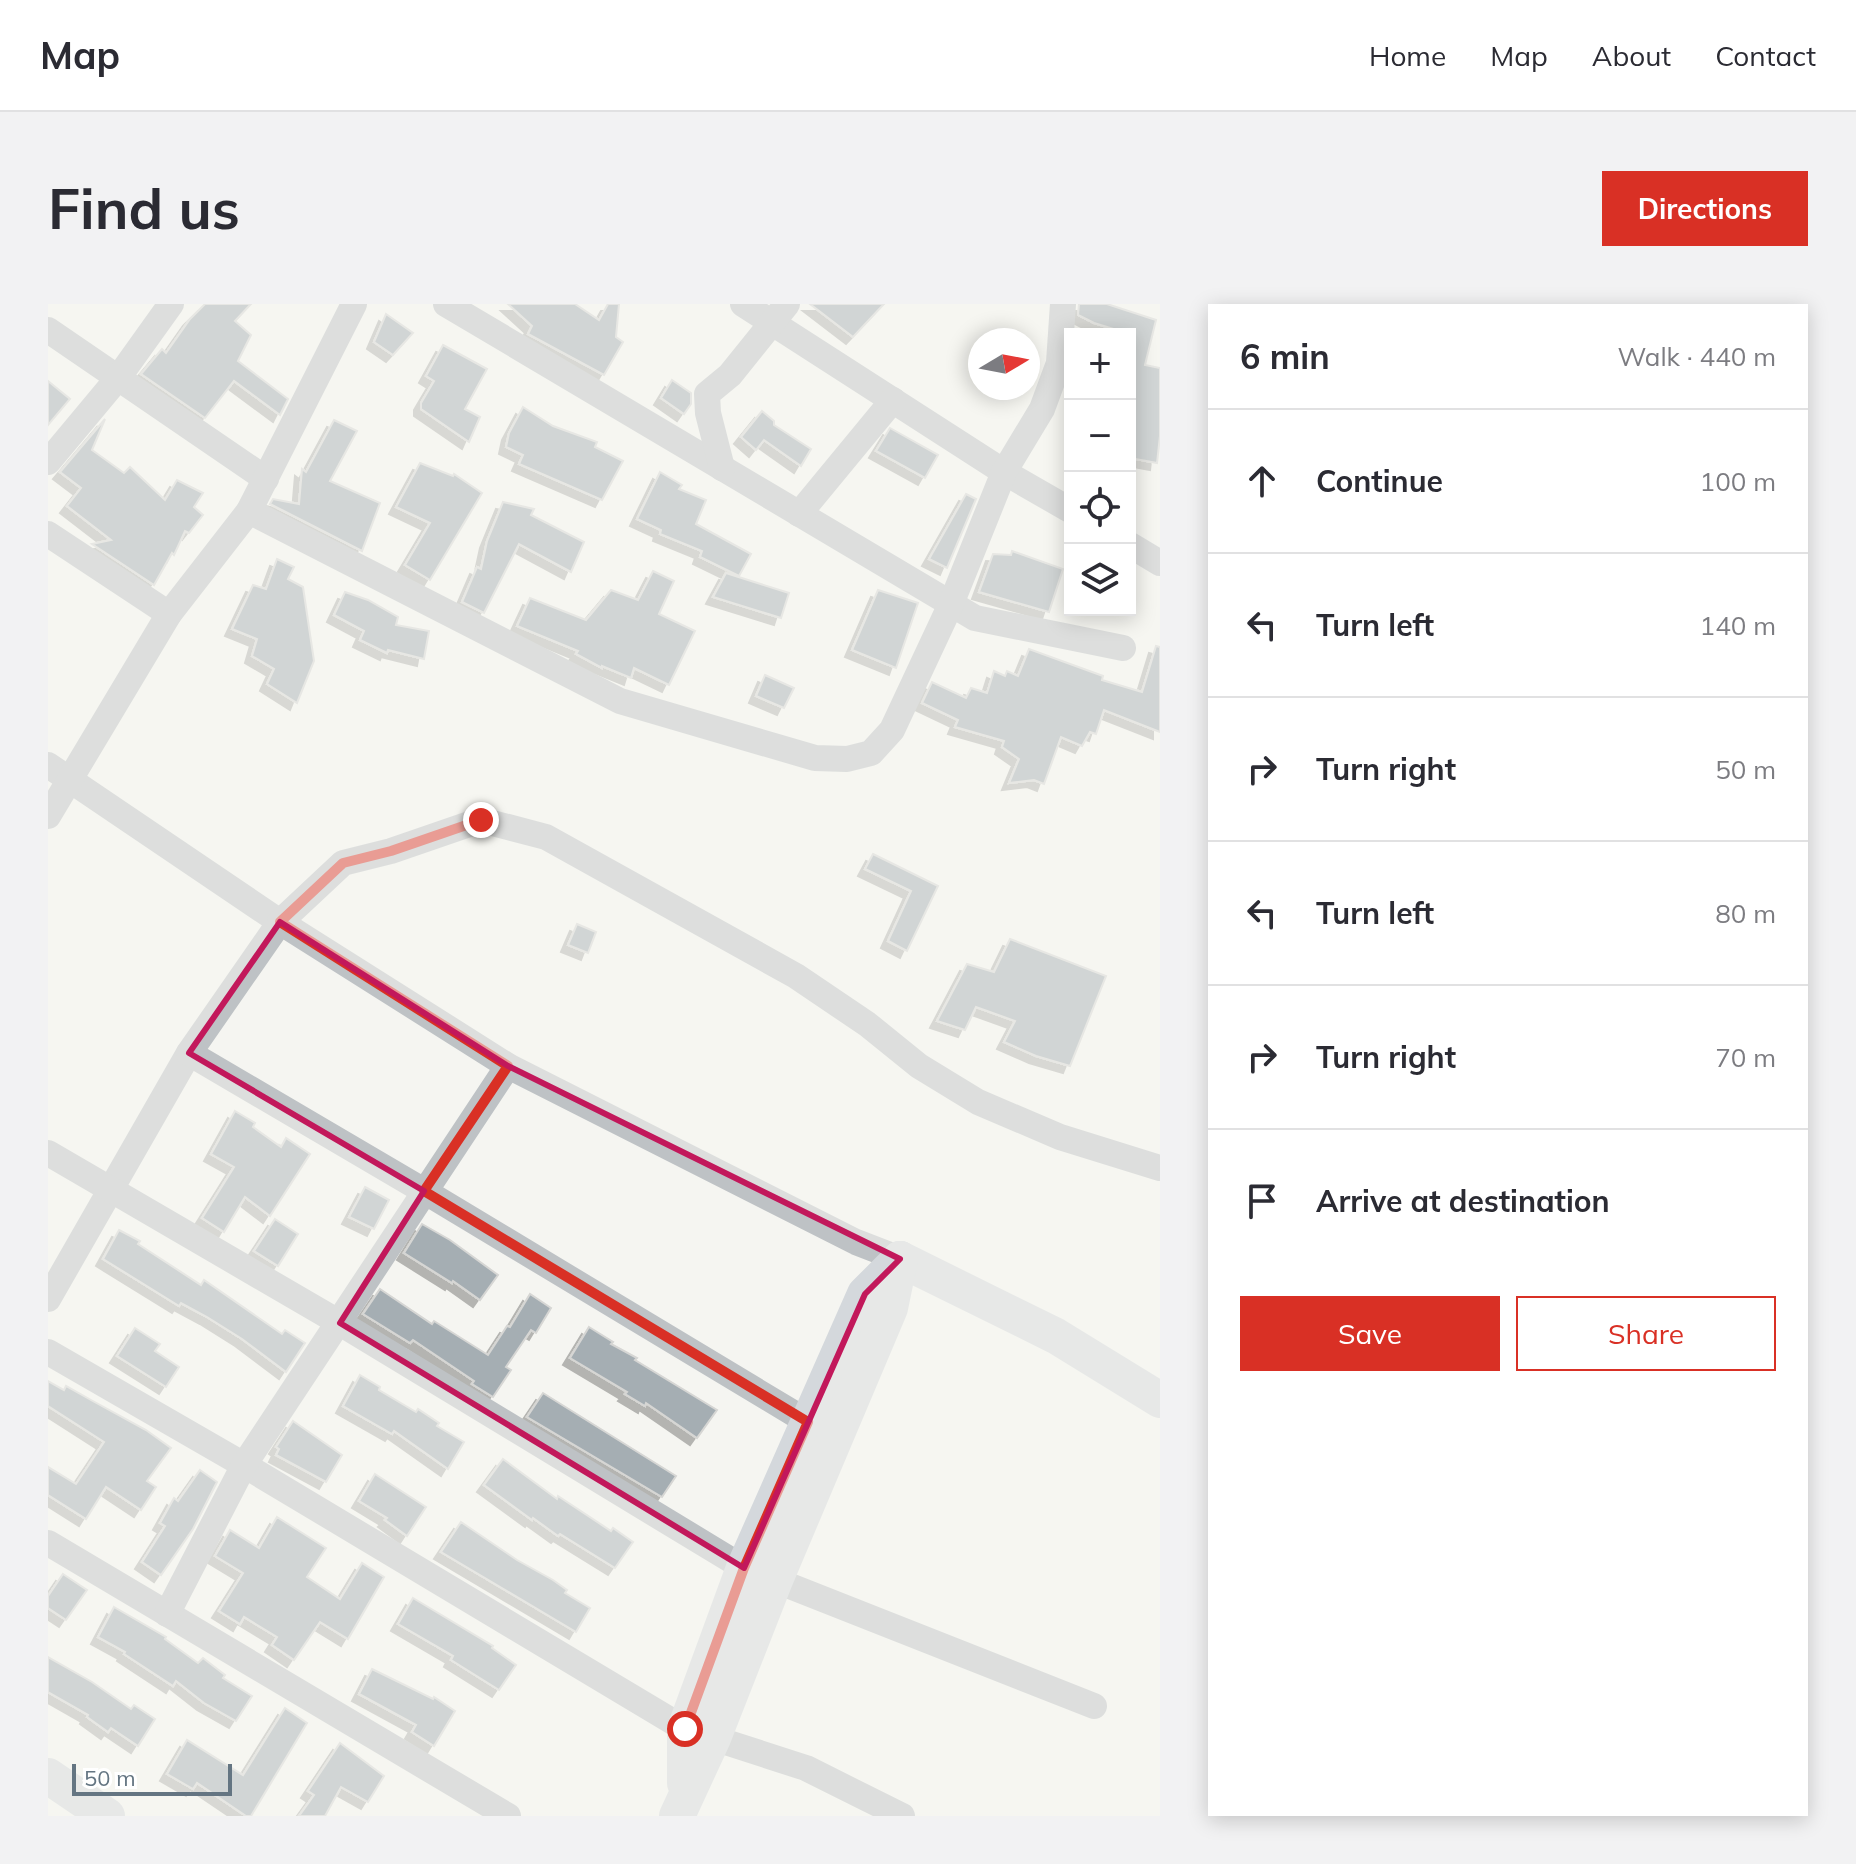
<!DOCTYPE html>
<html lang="en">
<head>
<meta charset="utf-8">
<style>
  body { margin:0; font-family:Mulish,sans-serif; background:#f2f2f3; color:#2b2b33 }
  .controls { position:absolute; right:24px; top:24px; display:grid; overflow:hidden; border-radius:0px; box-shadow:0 4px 20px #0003 }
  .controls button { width:72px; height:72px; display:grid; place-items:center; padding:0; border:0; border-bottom:2px solid #e1e1e2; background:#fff; color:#2b2b33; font:40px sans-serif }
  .compass { position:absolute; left:920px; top:24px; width:72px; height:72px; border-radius:50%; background:#fff; box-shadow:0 4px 20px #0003; rotate:80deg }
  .scale { position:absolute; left:24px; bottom:20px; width:160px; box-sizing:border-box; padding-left:8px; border:4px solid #647582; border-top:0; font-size:22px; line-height:28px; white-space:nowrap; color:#647582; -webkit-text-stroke:6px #fff; paint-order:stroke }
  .stop { position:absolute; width:24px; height:24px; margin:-18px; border:6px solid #d93025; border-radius:50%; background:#fff }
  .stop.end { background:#d93025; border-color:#fff; box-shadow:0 2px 8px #0008 }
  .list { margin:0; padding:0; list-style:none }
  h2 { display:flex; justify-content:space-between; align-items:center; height:104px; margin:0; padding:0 32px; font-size:34px }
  h2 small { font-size:26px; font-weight:400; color:#7c7c81 }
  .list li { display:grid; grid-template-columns:52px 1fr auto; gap:24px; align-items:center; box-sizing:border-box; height:144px; padding:0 32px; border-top:2px solid #e1e1e2 }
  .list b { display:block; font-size:30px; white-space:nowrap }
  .list em { font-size:26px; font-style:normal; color:#7c7c81 }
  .actions { display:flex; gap:16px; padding:24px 32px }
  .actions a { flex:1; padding:18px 0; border:2px solid #d93025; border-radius:0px; text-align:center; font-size:28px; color:#d93025 }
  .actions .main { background:#d93025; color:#fff }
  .icon { flex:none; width:44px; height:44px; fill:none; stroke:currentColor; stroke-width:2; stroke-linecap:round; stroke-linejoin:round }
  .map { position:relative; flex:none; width:1112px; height:1512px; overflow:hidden; border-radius:0px }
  header { display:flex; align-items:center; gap:48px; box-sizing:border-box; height:112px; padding:0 40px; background:#fff; border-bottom:2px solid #e1e1e2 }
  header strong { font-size:38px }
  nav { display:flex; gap:44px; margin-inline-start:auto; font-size:28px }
  .intro { display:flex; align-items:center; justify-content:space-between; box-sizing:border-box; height:192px; padding:0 48px }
  h1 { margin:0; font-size:56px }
  .button { padding:20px 36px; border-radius:0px; background:#d93025; color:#fff; font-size:28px; font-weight:700 }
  main { display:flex; gap:48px; padding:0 48px }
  aside { flex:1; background:#fff; border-radius:0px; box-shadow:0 4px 20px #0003 }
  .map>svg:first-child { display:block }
</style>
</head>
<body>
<header>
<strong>Map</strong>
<nav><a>Home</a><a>Map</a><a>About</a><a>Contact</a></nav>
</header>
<div class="intro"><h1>Find us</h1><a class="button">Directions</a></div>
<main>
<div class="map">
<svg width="1112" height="1512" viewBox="0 0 1112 1512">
  <defs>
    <filter id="shadow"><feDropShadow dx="-7" dy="7" stdDeviation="0" flood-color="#0004"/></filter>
  </defs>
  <rect width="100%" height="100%" fill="#f5f5f1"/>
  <g fill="#a5aeb3" stroke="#d6d6d4" stroke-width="2" filter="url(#shadow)">
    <polygon points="157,0 203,0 187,17 203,31 190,57 240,95 232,111 186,77 157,114 93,70 114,45 118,49 142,15"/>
    <polygon points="460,0 527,0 551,16 560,0 571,0 568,33 575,38 556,71 480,30 484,22"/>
    <polygon points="762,0 836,0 805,33"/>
    <polygon points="1031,0 1059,0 1108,16 1097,61 1112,64 1112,132 1109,159 1082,154 1084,129 1082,129 1082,30 1046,19 1030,11"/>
    <polygon points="338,10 365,29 345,51 326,38"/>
    <polygon points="395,41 439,65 417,105 432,113 421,138 373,105 373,99 386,77 378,72"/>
    <polygon points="624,76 643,89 643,100 636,110 613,94"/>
    <polygon points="0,77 22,95 0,121"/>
    <polygon points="475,103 505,122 549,138 547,143 575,157 554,196 471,160 475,151 458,143 461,129"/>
    <polygon points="714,107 726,117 726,121 763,145 753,162 716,136 708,146 693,133"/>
    <polygon points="57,115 44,146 76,169 82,163 117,196 129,176 155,189 146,203 155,211 141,229 137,227 126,251 124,249 106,281 44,240 63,236 19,202 33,184 12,168"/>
    <polygon points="286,116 309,127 282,177 332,199 314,247 222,200 225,195 251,200 254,165 258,168"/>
    <polygon points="842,124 890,151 877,174 828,147"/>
    <polygon points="372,159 405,172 406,170 434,189 382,276 357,261 382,219 348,203"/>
    <polygon points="612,168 634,181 631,185 658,196 648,220 703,250 691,272 652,253 654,247 612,230 613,226 589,215"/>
    <polygon points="918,190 928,195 899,264 881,255"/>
    <polygon points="455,198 486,205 483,211 536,238 523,268 471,240 436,309 414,298 429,263 433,265 439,237"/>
    <polygon points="964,247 1015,265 1001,308 931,288 945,250 963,251"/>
    <polygon points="229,255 246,263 240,275 255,283 266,357 249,399 219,380 226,365 204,352 209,335 184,325 205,281 218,285"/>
    <polygon points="605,267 626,277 611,310 647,327 621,381 586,364 583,374 554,362 554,364 528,350 530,347 469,322 482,294 538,316 563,286 590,296"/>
    <polygon points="678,269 741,289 733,314 665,293"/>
    <polygon points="830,286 870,299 848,364 804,346"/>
    <polygon points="297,288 320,296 350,313 348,321 381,327 376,355 340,346 339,349 312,336 316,327 286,311"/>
    <polygon points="1108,342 1112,343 1112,428 1056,406 1048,430 1042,428 1034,442 1013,433 996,480 986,476 961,479 971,455 954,443 956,437 907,423 910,416 874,399 884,378 918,394 923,384 939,389 946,367 957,372 959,367 970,372 981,345 1055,372 1054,376 1094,388"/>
    <polygon points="717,371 746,384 736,404 708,392"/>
    <polygon points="825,550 890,582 859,647 840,637 863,587 817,565"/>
    <polygon points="529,620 548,628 540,649 520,641"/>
    <polygon points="962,635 1058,672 1022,762 988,752 956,738 967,717 928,703 917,726 889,717 919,660 946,668"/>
    <polygon points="187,807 207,819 205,823 233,843 238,834 262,850 222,912 197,893 176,928 154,914 186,863 163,850"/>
    <polygon points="317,883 341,896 326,925 301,913"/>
    <polygon points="227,915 250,930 230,962 206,947"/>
    <polygon points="374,920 402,936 450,971 432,996 405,977 404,979 356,949"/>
    <polygon points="71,926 92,937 90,940 153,981 156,976 234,1030 237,1026 257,1039 238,1068 194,1035 159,1013 133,999 131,1002 55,955"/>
    <polygon points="332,985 384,1020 386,1017 440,1051 459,1022 462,1023 482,990 503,1004 488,1029 483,1026 458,1063 463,1066 445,1093 424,1080 426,1077 365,1036 362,1039 315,1010"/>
    <polygon points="541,1023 565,1038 563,1040 589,1054 587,1056 669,1106 649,1134 598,1099 597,1102 577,1090 579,1088 522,1054"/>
    <polygon points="87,1024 112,1040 107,1047 131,1063 118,1083 69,1052"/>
    <polygon points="312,1071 332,1083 331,1086 368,1108 370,1105 391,1119 389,1122 416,1138 400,1165 346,1127 344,1130 295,1102"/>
    <polygon points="0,1077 16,1086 18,1082 43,1096 98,1126 123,1144 99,1177 108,1183 93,1206 58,1183 38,1215 0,1191 0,1163 28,1180 56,1138 0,1102"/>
    <polygon points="495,1089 628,1172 614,1193 479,1113"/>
    <polygon points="245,1117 294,1151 278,1178 228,1151 231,1145 228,1143"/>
    <polygon points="455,1155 509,1195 510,1192 563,1227 565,1224 585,1238 567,1264 512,1230 510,1232 485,1214 484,1216 436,1181"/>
    <polygon points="152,1166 169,1178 145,1225 113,1271 94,1258 117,1222 112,1219 126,1194 130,1197"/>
    <polygon points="327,1170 378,1203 359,1232 337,1216 339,1214 311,1197"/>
    <polygon points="229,1213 278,1244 259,1273 292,1295 314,1259 336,1273 300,1335 272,1318 246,1356 224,1341 229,1333 196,1313 192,1320 171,1307 195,1269 167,1252 182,1226 211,1244"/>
    <polygon points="413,1218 469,1256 505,1276 519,1286 517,1289 542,1304 528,1328 393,1248"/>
    <polygon points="15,1270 39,1286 18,1316 0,1304 0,1292"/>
    <polygon points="365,1294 445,1342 444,1344 468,1361 451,1386 403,1356 405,1352 350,1320"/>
    <polygon points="66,1303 118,1333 117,1335 150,1359 155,1354 177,1371 175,1374 204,1392 188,1417 156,1399 128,1377 125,1382 76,1350 77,1348 50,1333"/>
    <polygon points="0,1353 44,1378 83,1405 86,1401 107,1415 90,1442 63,1424 60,1428 39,1413 40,1411 0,1388"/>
    <polygon points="324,1365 385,1395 386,1393 407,1407 386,1442 364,1428 368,1421 311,1390"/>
    <polygon points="237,1404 259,1419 203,1512 198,1512 149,1479 145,1485 119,1470 139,1436 195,1471"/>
    <polygon points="292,1439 336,1472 320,1498 293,1483 277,1512 251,1512 266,1491 260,1487"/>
  </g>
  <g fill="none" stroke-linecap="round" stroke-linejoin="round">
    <g stroke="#bec2c5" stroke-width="26">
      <polyline points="398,0 927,314 1075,344"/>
      <polyline points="695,0 956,168 1022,206"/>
      <polyline points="0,26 218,175"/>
      <polyline points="0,158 70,74 123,0"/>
      <polyline points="674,164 660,109 659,90 682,71 739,0"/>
      <polyline points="201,207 572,397 767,454 799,455 823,449 844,426 903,300 956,168 994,105 1011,59 1015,0"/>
      <polyline points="751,210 845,96"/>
      <polyline points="0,230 121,310"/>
      <polyline points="1082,241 1112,259"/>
      <polyline points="0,461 232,618 141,749 0,995"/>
      <polyline points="0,512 121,310 201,207 306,0"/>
      <polyline points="141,749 376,887 760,1118"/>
      <polyline points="0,849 292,1019 696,1264 1046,1402"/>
      <polyline points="852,955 808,938 460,762 232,618 295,559 343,547 433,516 498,533 748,672 819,720 871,762 930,798 1012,833 1112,864"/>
      <polyline points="0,1048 196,1161 637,1425 758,1464 854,1512"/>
      <polyline points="0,1239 460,1512"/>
      <polyline points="119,1310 196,1161 460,762"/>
    </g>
    <g stroke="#d4d8dc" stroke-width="36">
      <polyline points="852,955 1008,1032 1112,1096"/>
      <polyline points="0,1472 59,1512"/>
      <polyline points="637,1479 637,1425 696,1264 817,990 852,955"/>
      <polyline points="629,1512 665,1434 727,1276 842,1004 852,955"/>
    </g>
  </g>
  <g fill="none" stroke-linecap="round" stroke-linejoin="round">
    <polyline stroke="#d93025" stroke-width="10" points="433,516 343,547 295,559 232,618 460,762 376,887 760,1118 696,1264 637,1425"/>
  </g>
  <path d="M0 0H1112V1512H0ZM 232,618 L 460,762 L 852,955 L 817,990 L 696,1264 L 292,1019 L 376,887 L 141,749 Z" fill="#f5f5f1" fill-opacity=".55" fill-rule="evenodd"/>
  <path fill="none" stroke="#c2185b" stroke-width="6" stroke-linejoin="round" d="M 232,618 L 460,762 L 852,955 L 817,990 L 696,1264 L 292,1019 L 376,887 L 141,749 Z"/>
</svg>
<div class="controls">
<button>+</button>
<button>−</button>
<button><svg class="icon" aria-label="locate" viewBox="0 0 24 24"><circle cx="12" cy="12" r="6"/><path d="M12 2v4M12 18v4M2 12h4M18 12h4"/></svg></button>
<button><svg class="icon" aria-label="layers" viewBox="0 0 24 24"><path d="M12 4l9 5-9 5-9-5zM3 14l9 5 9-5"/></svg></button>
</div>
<svg class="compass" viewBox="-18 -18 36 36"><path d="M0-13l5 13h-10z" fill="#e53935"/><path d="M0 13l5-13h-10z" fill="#7c7c81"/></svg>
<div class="scale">50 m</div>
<div class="stop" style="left:637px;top:1425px"></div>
<div class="stop end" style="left:433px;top:516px"></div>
</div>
<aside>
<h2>6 min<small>Walk · 440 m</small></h2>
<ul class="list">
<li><svg class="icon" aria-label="ahead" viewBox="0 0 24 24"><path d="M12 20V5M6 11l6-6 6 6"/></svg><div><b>Continue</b></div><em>100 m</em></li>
<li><svg class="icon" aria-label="left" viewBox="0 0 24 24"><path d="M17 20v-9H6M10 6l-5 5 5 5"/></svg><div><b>Turn left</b></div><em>140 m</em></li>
<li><svg class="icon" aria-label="right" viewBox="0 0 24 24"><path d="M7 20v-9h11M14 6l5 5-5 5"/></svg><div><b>Turn right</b></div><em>50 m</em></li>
<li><svg class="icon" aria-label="left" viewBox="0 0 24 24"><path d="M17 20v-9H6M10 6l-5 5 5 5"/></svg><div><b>Turn left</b></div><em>80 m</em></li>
<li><svg class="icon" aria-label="right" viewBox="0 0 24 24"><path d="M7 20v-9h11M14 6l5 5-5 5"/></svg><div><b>Turn right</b></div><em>70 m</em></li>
<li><svg class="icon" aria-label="arrive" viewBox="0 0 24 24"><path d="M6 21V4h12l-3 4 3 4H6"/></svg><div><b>Arrive at destination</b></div></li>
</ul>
<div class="actions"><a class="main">Save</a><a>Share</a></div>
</aside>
</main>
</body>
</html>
